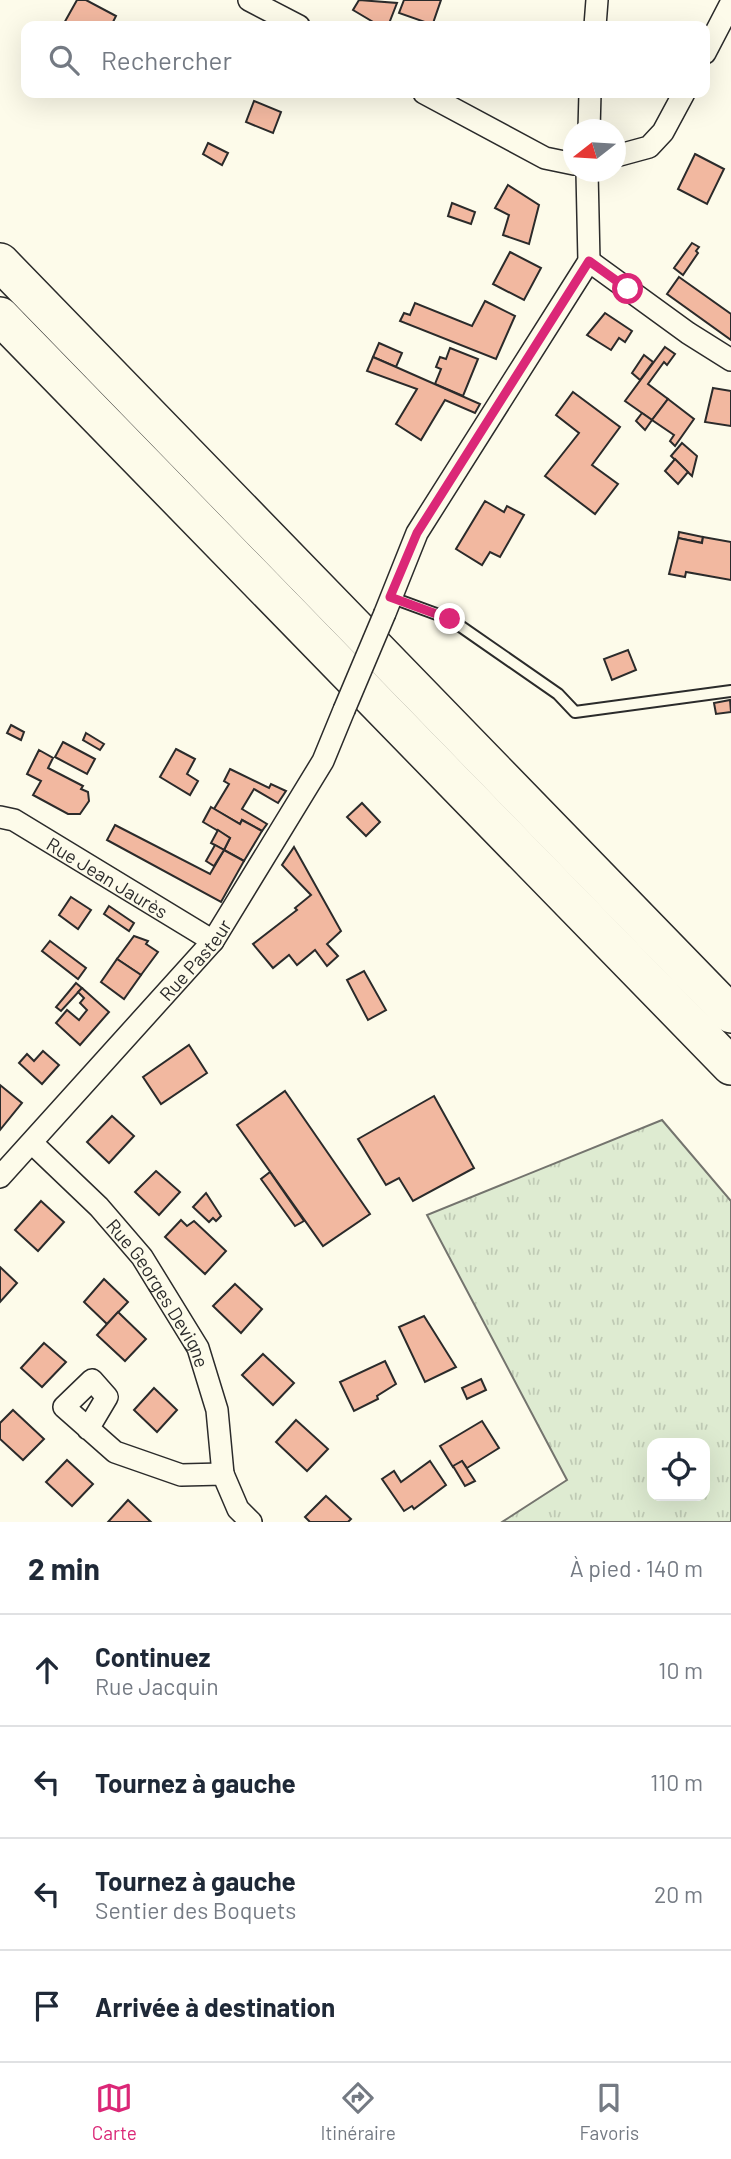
<!DOCTYPE html>
<html lang="fr">
<head>
<meta charset="utf-8">
<style>
  body { margin:0; font-family:Barlow,sans-serif; background:#f6f6f7; color:#1f2937 }
  .controls { position:absolute; right:21px; bottom:21px; display:grid; overflow:hidden; border-radius:14px; box-shadow:0 7px 28px #0002 }
  .controls button { width:63px; height:63px; display:grid; place-items:center; padding:0; border:0; border-bottom:2px solid #e0e1e3; background:#fff; color:#1f2937; font:35px sans-serif }
  .compass { position:absolute; left:563px; top:119px; width:63px; height:63px; border-radius:50%; background:#fff; box-shadow:0 7px 28px #0002; rotate:253deg }
  .stop { position:absolute; width:21px; height:21px; margin:-16px; border:5px solid #db2777; border-radius:50%; background:#fff }
  .stop.end { background:#db2777; border-color:#fff; box-shadow:0 2px 7px #0008 }
  .list { margin:0; padding:0; list-style:none }
  h2 { display:flex; justify-content:space-between; align-items:center; height:91px; margin:0; padding:0 28px; font-size:30px }
  h2 small { font-size:23px; font-weight:400; color:#747a83 }
  .list li { display:grid; grid-template-columns:46px 1fr auto; gap:21px; align-items:center; box-sizing:border-box; height:112px; padding:0 28px; border-top:2px solid #e0e1e3 }
  .list b { display:block; font-size:26px; white-space:nowrap }
  .list p { margin:0; font-size:23px; white-space:nowrap; color:#747a83 }
  .list em { font-size:23px; font-style:normal; color:#747a83 }
  .icon { flex:none; width:38px; height:38px; fill:none; stroke:currentColor; stroke-width:2; stroke-linecap:round; stroke-linejoin:round }
  .map { position:relative; flex:none; width:731px; height:1522px; overflow:hidden }
  .search { position:absolute; background:#fff; box-shadow:0 7px 28px #0002; left:21px; right:21px; top:21px; height:77px; display:flex; align-items:center; gap:18px; box-sizing:border-box; padding:0 24px; border-radius:14px; color:#747a83; font-size:26px }
  .sheet { height:539px; background:#fff }
  nav { display:flex; justify-content:space-around; align-items:center; box-sizing:border-box; height:98px; border-top:2px solid #e0e1e3; background:#fff; font-size:19px; color:#747a83 }
  nav a { display:grid; justify-items:center; gap:4px }
  nav .on { color:#db2777 }
  .map>svg:first-child { display:block }
</style>
</head>
<body>
<div class="map">
<svg width="731" height="1522" viewBox="0 0 731 1522">
  <defs>
    <pattern id="grass-tufts" width="24" height="20" patternUnits="userSpaceOnUse" patternTransform="scale(1.75)"><rect width="24" height="20" fill="#deebd1"/><path d="M3 7l-1-3M5 7V3M7 7l1-3M15 17l-1-3M17 17v-4M19 17l1-3" fill="none" stroke="#bfcab4"/></pattern>
  </defs>
  <rect width="100%" height="100%" fill="#fdfbea"/>
  <path fill="url(#grass-tufts)" stroke="#74746e" stroke-width="2" fill-rule="evenodd" d="M 662,1120 L 731,1201 L 731,1522 L 502,1522 L 567,1480 L 427,1215 ZM 652,1443 L 705,1443 L 705,1496 L 652,1496 Z"/>
  <g fill="#f2b8a0" stroke="#2b2b2b" stroke-width="2">
    <polygon points="77,0 86,0 116,16 111,26 63,25"/>
    <polygon points="359,0 397,3 388,26 380,26 353,10"/>
    <polygon points="404,0 441,0 432,26 423,26 425,22 399,13"/>
    <polygon points="254,101 281,112 273,133 246,122"/>
    <polygon points="208,143 228,153 222,165 203,154"/>
    <polygon points="695,154 724,169 707,204 678,189"/>
    <polygon points="508,185 539,205 529,244 503,235 509,215 495,208"/>
    <polygon points="452,203 475,212 471,224 448,216"/>
    <polygon points="692,243 699,247 696,251 698,253 683,275 674,268"/>
    <polygon points="510,252 541,268 524,300 493,284"/>
    <polygon points="679,277 731,314 731,340 667,294"/>
    <polygon points="485,301 515,316 496,359 400,321 404,313 410,315 415,303 472,326"/>
    <polygon points="605,313 632,331 625,342 619,338 611,350 587,335"/>
    <polygon points="379,343 402,353 396,367 373,357"/>
    <polygon points="665,347 675,354 667,365 664,362 648,384 668,399 652,420 625,401"/>
    <polygon points="450,348 478,359 463,396 435,384 441,369 436,367 440,357 446,359"/>
    <polygon points="644,355 653,362 640,380 632,373"/>
    <polygon points="373,357 396,367 480,404 475,413 445,400 421,440 396,424 417,389 367,371"/>
    <polygon points="713,388 731,391 731,426 705,422"/>
    <polygon points="573,392 620,427 592,465 618,484 595,514 545,476 579,433 556,415"/>
    <polygon points="668,399 694,419 675,446 670,441 674,435 652,420"/>
    <polygon points="642,413 652,420 645,430 636,421"/>
    <polygon points="682,443 697,456 692,476 671,456"/>
    <polygon points="675,459 688,472 678,484 665,471"/>
    <polygon points="485,501 504,512 507,506 524,515 500,557 490,552 482,565 456,549"/>
    <polygon points="679,532 703,537 702,543 678,538"/>
    <polygon points="703,537 731,542 731,580 686,572 685,577 669,574 678,538 702,543"/>
    <polygon points="628,650 636,670 612,680 604,659"/>
    <polygon points="730,700 731,712 716,714 714,703"/>
    <polygon points="11,725 24,732 21,740 7,733"/>
    <polygon points="86,733 104,744 100,750 83,740"/>
    <polygon points="63,742 95,759 87,774 55,757"/>
    <polygon points="176,749 195,759 187,774 198,781 190,795 160,777"/>
    <polygon points="39,750 53,758 48,768 83,786 81,789 88,792 89,801 80,814 68,814 33,795 41,781 27,774"/>
    <polygon points="230,769 269,788 271,784 286,791 278,803 254,789 242,809 267,824 262,831 242,820 240,824 214,809 229,784 224,781"/>
    <polygon points="362,803 380,822 366,836 347,817"/>
    <polygon points="211,807 240,824 242,820 262,831 244,861 224,850 230,838 203,822"/>
    <polygon points="115,825 210,874 224,850 244,861 221,902 107,840"/>
    <polygon points="218,830 230,838 224,850 211,843"/>
    <polygon points="215,845 224,850 214,866 206,861"/>
    <polygon points="294,847 341,931 327,944 338,956 327,966 315,950 297,965 289,955 273,968 253,944 297,910 295,908 311,895 282,865"/>
    <polygon points="71,897 91,910 78,929 59,915"/>
    <polygon points="109,906 134,923 129,931 104,914"/>
    <polygon points="134,936 148,941 146,944 158,952 141,975 117,959"/>
    <polygon points="50,941 86,968 78,979 42,951"/>
    <polygon points="117,959 141,975 124,999 101,982"/>
    <polygon points="364,971 386,1010 368,1020 347,980"/>
    <polygon points="76,983 82,988 61,1011 56,1007"/>
    <polygon points="82,988 109,1012 80,1045 56,1023 67,1010 79,1020 87,1010 80,1003 84,998 78,992"/>
    <polygon points="189,1045 207,1073 161,1104 143,1077"/>
    <polygon points="43,1051 59,1065 42,1084 19,1063 27,1054 34,1061"/>
    <polygon points="0,1085 22,1103 0,1130"/>
    <polygon points="285,1091 370,1214 323,1246 237,1125"/>
    <polygon points="434,1096 474,1168 413,1201 399,1178 386,1185 358,1139"/>
    <polygon points="112,1116 134,1136 109,1163 87,1142"/>
    <polygon points="156,1171 180,1192 159,1215 135,1192"/>
    <polygon points="270,1172 304,1221 295,1226 261,1179"/>
    <polygon points="206,1193 221,1216 216,1221 213,1218 209,1222 193,1207"/>
    <polygon points="41,1201 64,1222 38,1251 15,1230"/>
    <polygon points="181,1220 187,1226 194,1221 226,1251 205,1274 165,1237"/>
    <polygon points="0,1267 17,1283 0,1302"/>
    <polygon points="104,1279 128,1302 107,1324 84,1302"/>
    <polygon points="235,1284 262,1309 241,1333 213,1306"/>
    <polygon points="118,1312 146,1339 125,1361 97,1335"/>
    <polygon points="424,1316 456,1367 425,1382 399,1327"/>
    <polygon points="44,1343 66,1362 42,1387 21,1368"/>
    <polygon points="263,1354 294,1383 273,1405 242,1375"/>
    <polygon points="385,1361 396,1384 377,1396 378,1399 354,1411 340,1382"/>
    <polygon points="481,1379 486,1390 467,1399 462,1388"/>
    <polygon points="154,1388 177,1410 157,1432 134,1410"/>
    <polygon points="13,1410 44,1439 23,1460 0,1439 0,1423"/>
    <polygon points="296,1420 328,1449 307,1471 276,1442"/>
    <polygon points="482,1421 499,1448 467,1468 462,1461 453,1467 440,1446"/>
    <polygon points="67,1460 93,1484 72,1506 46,1482"/>
    <polygon points="430,1461 446,1485 414,1509 412,1506 404,1511 382,1479 394,1471 401,1482"/>
    <polygon points="462,1461 475,1481 465,1486 453,1466"/>
    <polygon points="326,1496 351,1519 348,1522 310,1522 305,1517"/>
    <polygon points="128,1500 151,1522 108,1522"/>
  </g>
  <g fill="none" stroke-linecap="round" stroke-linejoin="round">
    <g stroke="#2b2b2b" stroke-width="14">
      <polyline id="service" points="390,597 450,619 558,694 575,712 731,691"/>
    </g>
    <g stroke="#2b2b2b" stroke-width="24">
      <g id="minor">
        <polyline points="249,0 299,26"/>
        <polyline points="595,26 597,0"/>
        <polyline points="705,53 731,3"/>
        <polyline points="424,93 545,158 574,164"/>
        <polyline points="589,130 590,93"/>
        <polyline points="616,156 649,147 663,132 684,93"/>
        <polyline points="589,261 688,333 731,360"/>
        <polyline points="385,613 417,533 589,261 587,172"/>
        <path id="s1" d="M 0,817 L 14,820 L 213,941"/>
        <path id="s2" d="M 32,1143 L 99,1207 L 142,1257 L 198,1348 L 217,1410 L 223,1474"/>
        <path id="s3" d="M 0,1177 L 213,941 L 323,761 L 344,710"/>
        <polyline points="88,1429 107,1397 92,1380 64,1407 115,1452 181,1475 223,1474 238,1509 251,1522"/>
      </g>
    </g>
    <g stroke="#2b2b2b" stroke-width="40">
      <g id="trunk">
        <polyline points="0,262 731,1014"/>
        <polyline points="0,316 731,1066"/>
      </g>
    </g>
    <use href="#service" stroke="#fdfbea" stroke-width="10"/>
    <use href="#minor" stroke="#fdfbea" stroke-width="21"/>
    <use href="#trunk" stroke="#fdfbea" stroke-width="37"/>
    <g stroke="#2b2b2b" stroke-width="24" stroke-linecap="butt">
      <polyline id="minor-bridge" points="344,710 385,613"/>
    </g>
    <use href="#minor-bridge" stroke="#fdfbea" stroke-width="21"/>
  </g>
  <g fill="none" stroke-linecap="round" stroke-linejoin="round">
    <polyline stroke="#db2777" stroke-width="9" points="450,619 390,597 417,533 589,261 628,289"/>
  </g>
  <g text-anchor="middle" dominant-baseline="central" stroke-width="5" stroke-linejoin="round" paint-order="stroke">
    <g font-size="19" fill="#2b2b2b" stroke="#fdfbea">
      <text stroke="none"><textPath href="#s1" startOffset="124">Rue Jean Jaurès</textPath></text>
      <text stroke="none"><textPath href="#s3" startOffset="292">Rue Pasteur</textPath></text>
      <text stroke="none"><textPath href="#s2" startOffset="198">Rue Georges Devigne</textPath></text>
    </g>
  </g>
</svg>
<div class="controls">
<button><svg class="icon" aria-label="locate" viewBox="0 0 24 24"><circle cx="12" cy="12" r="6"/><path d="M12 2v4M12 18v4M2 12h4M18 12h4"/></svg></button>
</div>
<svg class="compass" viewBox="-18 -18 36 36"><path d="M0-13l5 13h-10z" fill="#e53935"/><path d="M0 13l5-13h-10z" fill="#747a83"/></svg>
<div class="stop" style="left:628px;top:289px"></div>
<div class="stop end" style="left:450px;top:619px"></div>
<div class="search"><svg class="icon" aria-label="search" viewBox="0 0 24 24"><circle cx="10" cy="10" r="6"/><path d="M15 15l6 6"/></svg>Rechercher</div>
</div>
<section class="sheet">
<h2>2 min<small>À pied · 140 m</small></h2>
<ul class="list">
<li><svg class="icon" aria-label="ahead" viewBox="0 0 24 24"><path d="M12 20V5M6 11l6-6 6 6"/></svg><div><b>Continuez</b><p>Rue Jacquin</p></div><em>10 m</em></li>
<li><svg class="icon" aria-label="left" viewBox="0 0 24 24"><path d="M17 20v-9H6M10 6l-5 5 5 5"/></svg><div><b>Tournez à gauche</b></div><em>110 m</em></li>
<li><svg class="icon" aria-label="left" viewBox="0 0 24 24"><path d="M17 20v-9H6M10 6l-5 5 5 5"/></svg><div><b>Tournez à gauche</b><p>Sentier des Boquets</p></div><em>20 m</em></li>
<li><svg class="icon" aria-label="arrive" viewBox="0 0 24 24"><path d="M6 21V4h12l-3 4 3 4H6"/></svg><div><b>Arrivée à destination</b></div></li>
</ul>
</section>
<nav>
<a class="on"><svg class="icon" aria-label="map" viewBox="0 0 24 24"><path d="M3 6l6-2 6 2 6-2v14l-6 2-6-2-6 2zM9 4v14M15 6v14"/></svg>Carte</a>
<a><svg class="icon" aria-label="directions" viewBox="0 0 24 24"><path d="M12 3l9 9-9 9-9-9zM9 14v-3h6M13 9l2 2-2 2"/></svg>Itinéraire</a>
<a><svg class="icon" aria-label="saved" viewBox="0 0 24 24"><path d="M7 4h10v16l-5-4-5 4z"/></svg>Favoris</a>
</nav>
</body>
</html>
